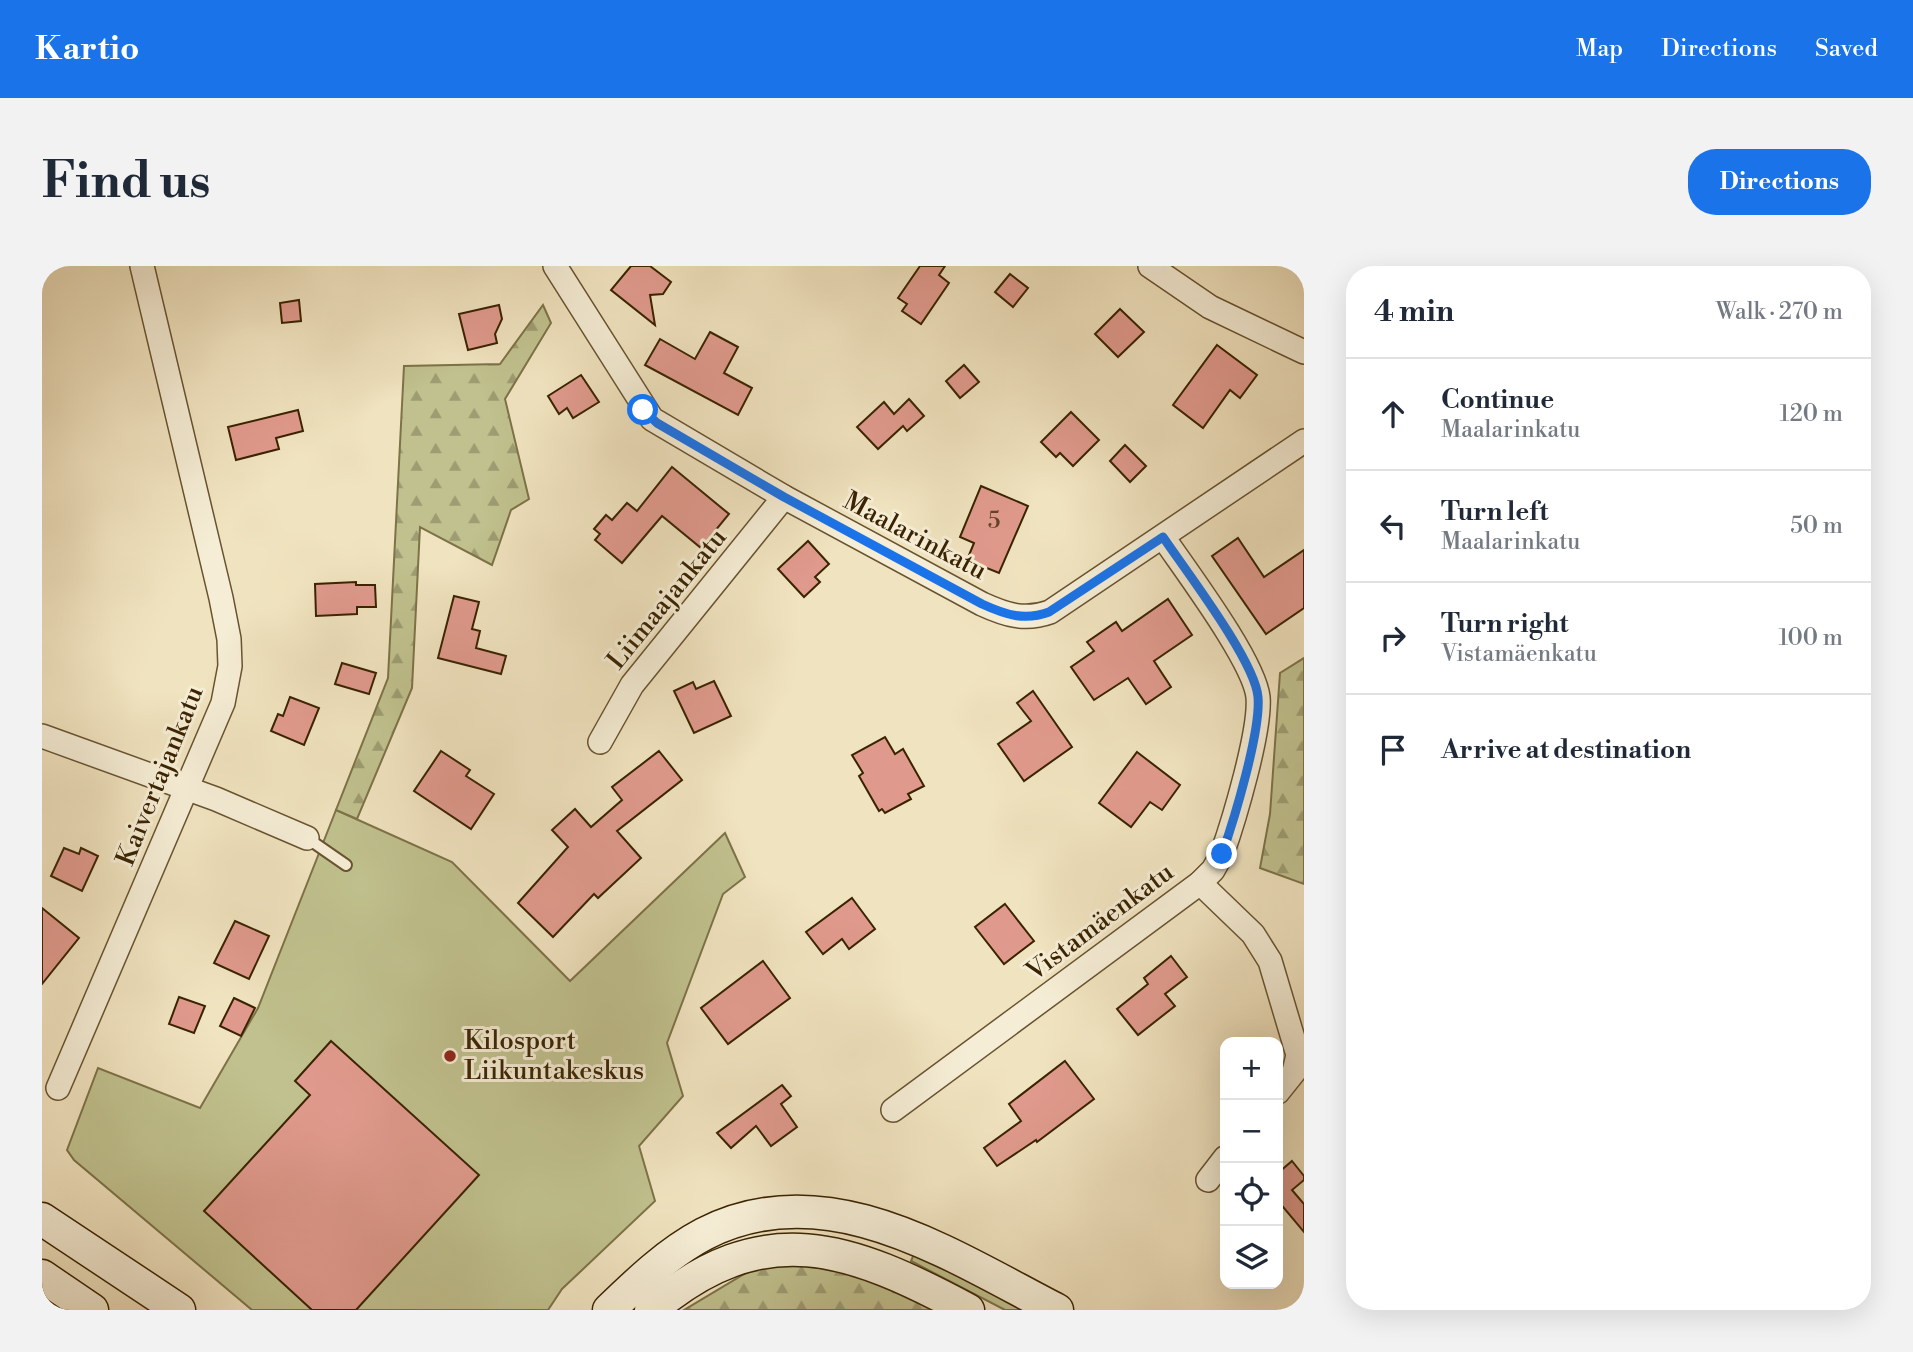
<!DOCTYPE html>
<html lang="en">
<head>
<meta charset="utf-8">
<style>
  body { margin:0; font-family:"Libre Bodoni",serif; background:#f2f2f3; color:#1f2937 }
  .controls { position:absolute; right:21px; bottom:21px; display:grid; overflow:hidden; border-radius:14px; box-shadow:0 7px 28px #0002 }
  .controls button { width:63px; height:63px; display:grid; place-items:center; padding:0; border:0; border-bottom:2px solid #e0e1e3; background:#fff; color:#1f2937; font:35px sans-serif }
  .stop { position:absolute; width:21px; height:21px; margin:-16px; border:5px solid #1a73e8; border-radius:50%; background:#fff }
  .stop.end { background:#1a73e8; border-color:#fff; box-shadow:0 2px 7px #0008 }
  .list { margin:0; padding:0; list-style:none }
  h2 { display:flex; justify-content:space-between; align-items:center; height:91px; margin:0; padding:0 28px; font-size:30px }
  h2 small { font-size:23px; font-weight:400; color:#747a83 }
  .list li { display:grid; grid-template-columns:46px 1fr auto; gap:21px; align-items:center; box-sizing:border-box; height:112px; padding:0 28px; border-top:2px solid #e0e1e3 }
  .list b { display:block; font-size:26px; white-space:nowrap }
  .list p { margin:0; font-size:23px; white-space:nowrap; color:#747a83 }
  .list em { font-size:23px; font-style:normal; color:#747a83 }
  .icon { flex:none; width:38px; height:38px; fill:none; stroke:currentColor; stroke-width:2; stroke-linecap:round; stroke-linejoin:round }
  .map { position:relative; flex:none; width:1262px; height:1044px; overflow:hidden; border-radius:28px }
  header { display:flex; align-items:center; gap:42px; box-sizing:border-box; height:98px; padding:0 35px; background:#1a73e8; color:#fff }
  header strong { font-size:33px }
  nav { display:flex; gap:38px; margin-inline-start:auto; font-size:24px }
  .intro { display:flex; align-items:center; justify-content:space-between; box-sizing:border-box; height:168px; padding:0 42px }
  h1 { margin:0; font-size:49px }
  .button { padding:18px 32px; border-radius:28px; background:#1a73e8; color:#fff; font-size:24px; font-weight:700 }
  main { display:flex; gap:42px; padding:0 42px }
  aside { flex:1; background:#fff; border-radius:28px; box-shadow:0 7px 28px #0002 }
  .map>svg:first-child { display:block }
</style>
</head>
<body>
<header>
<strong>Kartio</strong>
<nav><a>Map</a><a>Directions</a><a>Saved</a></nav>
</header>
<div class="intro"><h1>Find us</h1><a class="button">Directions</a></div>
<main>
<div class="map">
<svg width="1262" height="1044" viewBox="0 0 1262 1044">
  <defs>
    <pattern id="forest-firs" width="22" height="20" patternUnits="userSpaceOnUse" patternTransform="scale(1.75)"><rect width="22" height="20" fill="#c0c18e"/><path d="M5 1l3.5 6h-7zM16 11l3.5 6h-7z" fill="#9d9c72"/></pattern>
  </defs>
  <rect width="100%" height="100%" fill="#f0e3bf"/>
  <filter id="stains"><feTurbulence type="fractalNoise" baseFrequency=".00286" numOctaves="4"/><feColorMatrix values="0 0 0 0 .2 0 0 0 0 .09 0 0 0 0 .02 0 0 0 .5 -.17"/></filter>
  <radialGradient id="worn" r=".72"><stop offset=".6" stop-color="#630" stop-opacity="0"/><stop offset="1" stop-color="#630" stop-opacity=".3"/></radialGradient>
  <g fill="#c0c18e" stroke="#7d7248" stroke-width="2">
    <polygon points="294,544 410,596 528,715 683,567 703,611 681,628 625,777 641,830 597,880 613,935 520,1023 506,1044 210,1044 32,894 25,884 56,802 158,842 216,742"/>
    <polygon points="875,981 983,1038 980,1044 963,1044 869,995"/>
  </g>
  <g fill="url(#forest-firs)" stroke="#7d7248" stroke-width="2">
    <polygon points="501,39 509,57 463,133 487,233 469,244 450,299 378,261 370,422 315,553 294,544 346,412 362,100 458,98"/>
    <polygon points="1262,392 1262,618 1218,602 1228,548 1238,407"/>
    <path d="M 745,994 C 801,998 843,1015 891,1044 L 642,1044 L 704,1007 Z"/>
  </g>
  <g fill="#e09a8d" stroke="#3a2301" stroke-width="2">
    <polygon points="589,0 608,0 629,16 621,28 608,29 613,59 569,24"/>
    <polygon points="878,0 903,0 897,9 907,17 879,58 860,45 865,38 856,32"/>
    <polygon points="968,8 986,22 971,41 953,26"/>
    <polygon points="257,34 259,55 240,57 238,37"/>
    <polygon points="457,39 460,53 453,68 455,77 426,84 417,48"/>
    <polygon points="1078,43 1102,66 1076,91 1053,68"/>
    <polygon points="668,66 696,81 682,107 710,122 696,149 603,99 618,73 653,93"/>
    <polygon points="1175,79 1215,109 1198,132 1188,124 1161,162 1131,139"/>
    <polygon points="922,99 937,116 918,132 904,115"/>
    <polygon points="539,109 557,136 531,152 525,142 517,148 506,130"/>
    <polygon points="867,133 882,150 865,165 861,160 836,183 815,161 842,136 852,148"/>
    <polygon points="256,144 261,165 234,172 237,183 194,194 186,161"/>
    <polygon points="1029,146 1057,174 1031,200 1018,187 1014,191 999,176"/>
    <polygon points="1083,179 1104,200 1088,216 1068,195"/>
    <polygon points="630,201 687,248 659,282 620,250 580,297 553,274 558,268 552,263 564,249 570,254 585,237 595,245"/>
    <polygon points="939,220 986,240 957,307 925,294 932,277 918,271"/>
    <polygon points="1196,272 1222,311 1262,284 1262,342 1224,368 1170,290"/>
    <polygon points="766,275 787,298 773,311 778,316 762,331 736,303"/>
    <polygon points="314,316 314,319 333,319 334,341 315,341 315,348 274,350 273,318"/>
    <polygon points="412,330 437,336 430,363 438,365 434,382 464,390 459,408 396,392"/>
    <polygon points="1126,333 1150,369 1112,395 1129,421 1104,438 1086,412 1052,434 1029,401 1052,385 1045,376 1074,356 1080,365"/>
    <polygon points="300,397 334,407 327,428 293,418"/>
    <polygon points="672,415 689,450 652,467 632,425 651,416 654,423"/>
    <polygon points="991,425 1030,481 982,515 956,478 989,455 975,437"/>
    <polygon points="248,431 277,442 262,479 229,465 236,448 241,450"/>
    <polygon points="843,471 853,488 861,483 882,520 866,528 869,533 843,547 840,543 837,545 817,510 821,507 810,489"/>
    <polygon points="399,485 428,504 424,510 452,528 429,563 372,525"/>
    <polygon points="617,485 640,514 575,565 599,592 556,632 552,628 511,671 476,637 526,581 510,564 533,543 549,561 580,534 570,521"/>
    <polygon points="1095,486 1138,519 1120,544 1108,536 1089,561 1057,537"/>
    <polygon points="22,582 37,588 39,582 56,590 40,625 9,610"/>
    <polygon points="810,632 833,663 807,683 800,673 781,688 764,666"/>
    <polygon points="963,638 992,675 962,698 933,661"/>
    <polygon points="0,642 37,672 0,718"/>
    <polygon points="193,655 227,670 207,713 172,697"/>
    <polygon points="1129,690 1145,711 1123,728 1133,740 1096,769 1075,743 1106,718 1102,712"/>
    <polygon points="721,695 748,732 686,778 659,742"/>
    <polygon points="137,731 163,740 152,767 127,758"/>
    <polygon points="192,732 213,742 199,770 178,760"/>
    <polygon points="289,775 437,909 314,1044 270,1044 162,945 268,829 253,815"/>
    <polygon points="1023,795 1052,833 995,876 994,874 955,900 942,882 979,855 967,838"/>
    <polygon points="740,819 749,830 739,838 755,861 729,880 714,860 689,882 675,867"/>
    <polygon points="1250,895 1262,910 1262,914 1250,924 1262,938 1262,966 1236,935 1236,907"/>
  </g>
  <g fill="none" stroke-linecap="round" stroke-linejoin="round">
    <g stroke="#685330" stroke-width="14">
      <polyline id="lane" points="265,572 304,599"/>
    </g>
    <g stroke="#685330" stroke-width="26">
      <g id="street">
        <path d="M 513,0 L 610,153 L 742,231 L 940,338 C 964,349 983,355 1008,346 L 1262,175"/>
        <polyline points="1108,0 1168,41 1262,86"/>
        <polyline points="0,470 174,533 265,572"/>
        <polyline points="558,476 590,419 742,231"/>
        <polyline points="1158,617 1211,668 1228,695 1256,789 1252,806 1236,826"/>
        <polyline points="16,822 181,437 188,400 187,373 179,332 100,0"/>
        <path d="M 851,844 L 1158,617 L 1171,604 L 1180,588 C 1192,554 1219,464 1216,431 C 1212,395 1144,305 1121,271"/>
        <polyline points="1166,914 1183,892"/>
      </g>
    </g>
    <g stroke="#3a2301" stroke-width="35">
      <g id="secondary">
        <polyline points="0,953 137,1044"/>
        <polyline points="0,1010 50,1044"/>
        <path d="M 567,1044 C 596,1016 626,987 662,968 C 784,905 908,989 1015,1044"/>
        <path d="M 609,1044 C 722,948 808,981 926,1044"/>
      </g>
    </g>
    <use href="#lane" stroke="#f5edd5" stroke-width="10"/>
    <use href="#street" stroke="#f5edd5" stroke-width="23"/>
    <use href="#secondary" stroke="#f5edd5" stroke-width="32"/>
  </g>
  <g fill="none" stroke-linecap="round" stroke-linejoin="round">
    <path stroke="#1a73e8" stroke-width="9" d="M 601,144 L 615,157 L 742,231 L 940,338 C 964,349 983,355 1007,346 L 1121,271 C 1144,305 1213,395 1216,431 C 1219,465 1192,554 1180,588"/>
  </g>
  <circle fill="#8f2418" stroke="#f5edd5" stroke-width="2.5" cx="408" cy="790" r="7"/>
  <g text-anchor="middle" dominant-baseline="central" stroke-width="6" stroke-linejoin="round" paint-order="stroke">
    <g font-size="23" fill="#644124">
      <text x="952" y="255">5</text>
    </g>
    <g font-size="26" fill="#3a2301" stroke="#f5edd5">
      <text transform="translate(873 270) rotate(28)">Maalarinkatu</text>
      <text transform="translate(625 333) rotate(-51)">Liimaajankatu</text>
      <text transform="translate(118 510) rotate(-68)">Kaivertajankatu</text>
      <text transform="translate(1058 656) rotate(-37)">Vistamäenkatu</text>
    </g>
    <g font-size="26" fill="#3a2301" stroke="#f5edd5" text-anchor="start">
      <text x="422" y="775">Kilosport<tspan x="422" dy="30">Liikuntakeskus</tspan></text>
    </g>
  </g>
  <rect width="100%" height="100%" filter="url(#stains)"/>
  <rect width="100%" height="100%" fill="url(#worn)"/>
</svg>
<div class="controls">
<button>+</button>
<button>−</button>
<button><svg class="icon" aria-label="locate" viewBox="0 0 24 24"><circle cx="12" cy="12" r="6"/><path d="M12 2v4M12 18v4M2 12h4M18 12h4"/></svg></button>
<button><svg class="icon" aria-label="layers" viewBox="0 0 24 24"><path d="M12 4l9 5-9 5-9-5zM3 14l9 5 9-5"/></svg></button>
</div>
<div class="stop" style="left:601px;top:144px"></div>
<div class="stop end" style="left:1180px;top:588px"></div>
</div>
<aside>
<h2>4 min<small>Walk · 270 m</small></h2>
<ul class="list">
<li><svg class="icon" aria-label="ahead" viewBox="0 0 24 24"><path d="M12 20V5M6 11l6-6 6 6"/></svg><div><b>Continue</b><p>Maalarinkatu</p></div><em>120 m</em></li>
<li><svg class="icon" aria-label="left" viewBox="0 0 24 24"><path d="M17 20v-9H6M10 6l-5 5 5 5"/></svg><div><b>Turn left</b><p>Maalarinkatu</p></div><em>50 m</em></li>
<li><svg class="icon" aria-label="right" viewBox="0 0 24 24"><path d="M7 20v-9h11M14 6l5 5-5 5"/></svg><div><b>Turn right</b><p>Vistamäenkatu</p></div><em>100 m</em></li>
<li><svg class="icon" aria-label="arrive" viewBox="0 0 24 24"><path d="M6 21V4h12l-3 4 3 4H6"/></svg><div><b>Arrive at destination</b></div></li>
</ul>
</aside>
</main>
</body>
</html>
